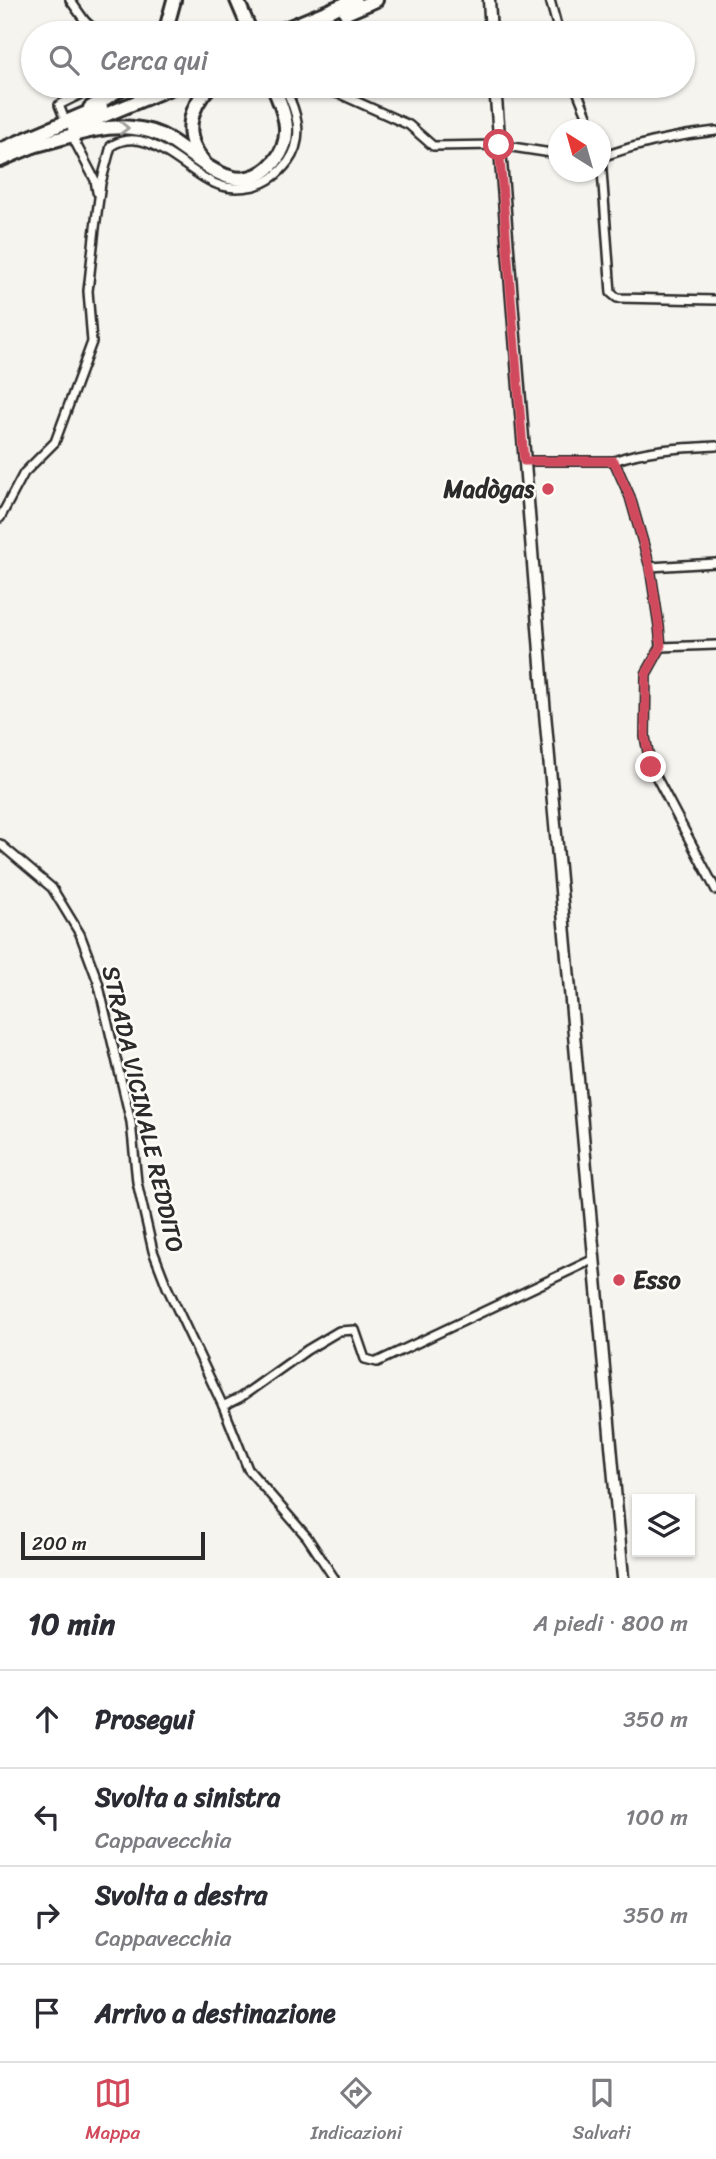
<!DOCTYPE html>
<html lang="it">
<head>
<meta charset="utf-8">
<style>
  body { margin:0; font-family:Sriracha,sans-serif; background:#f2f2f3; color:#2b2b33 }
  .controls { position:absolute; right:21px; bottom:21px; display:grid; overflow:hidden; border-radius:0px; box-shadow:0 2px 5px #0004 }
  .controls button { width:63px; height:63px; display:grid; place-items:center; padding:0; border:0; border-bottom:2px solid #e1e1e2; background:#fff; color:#2b2b33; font:35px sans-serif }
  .compass { position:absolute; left:548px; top:119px; width:63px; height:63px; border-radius:50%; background:#fff; box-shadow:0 2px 5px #0004; rotate:323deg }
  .scale { position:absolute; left:21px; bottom:18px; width:184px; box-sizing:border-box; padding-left:7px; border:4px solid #2b2b2b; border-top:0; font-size:19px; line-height:24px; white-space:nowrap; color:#2b2b2b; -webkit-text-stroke:5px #fdfcf7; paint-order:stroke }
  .stop { position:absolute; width:21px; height:21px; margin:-16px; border:5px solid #d1495b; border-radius:50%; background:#fff }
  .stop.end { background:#d1495b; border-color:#fff; box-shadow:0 2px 7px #0008 }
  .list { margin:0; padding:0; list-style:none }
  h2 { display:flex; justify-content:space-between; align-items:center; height:91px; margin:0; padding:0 28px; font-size:30px }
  h2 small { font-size:23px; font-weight:400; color:#7c7c81 }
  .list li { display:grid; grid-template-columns:46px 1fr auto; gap:21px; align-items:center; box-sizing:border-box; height:98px; padding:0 28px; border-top:2px solid #e1e1e2 }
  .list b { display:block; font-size:26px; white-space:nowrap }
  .list p { margin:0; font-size:23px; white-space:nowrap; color:#7c7c81 }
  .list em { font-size:23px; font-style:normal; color:#7c7c81 }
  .icon { flex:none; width:38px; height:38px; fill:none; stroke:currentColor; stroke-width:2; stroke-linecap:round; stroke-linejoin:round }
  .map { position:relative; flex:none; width:716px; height:1578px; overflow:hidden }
  .search { position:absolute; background:#fff; box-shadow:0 2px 5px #0004; left:21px; right:21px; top:21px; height:77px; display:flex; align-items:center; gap:18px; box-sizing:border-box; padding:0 24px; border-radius:38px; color:#7c7c81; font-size:26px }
  .sheet { height:483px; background:#fff }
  nav { display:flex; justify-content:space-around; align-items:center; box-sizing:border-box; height:98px; border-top:2px solid #e1e1e2; background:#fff; font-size:19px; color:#7c7c81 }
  nav a { display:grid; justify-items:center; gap:4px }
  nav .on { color:#d1495b }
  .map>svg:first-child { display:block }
</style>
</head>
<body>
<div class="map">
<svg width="716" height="1578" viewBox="0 0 716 1578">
  <rect width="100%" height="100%" fill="#f5f4ef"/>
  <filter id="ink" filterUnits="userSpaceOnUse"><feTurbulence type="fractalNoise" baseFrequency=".0143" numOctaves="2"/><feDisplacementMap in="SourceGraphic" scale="14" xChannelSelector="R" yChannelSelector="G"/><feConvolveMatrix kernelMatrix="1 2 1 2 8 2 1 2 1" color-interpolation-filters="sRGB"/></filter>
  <g filter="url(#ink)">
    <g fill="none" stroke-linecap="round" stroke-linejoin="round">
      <g stroke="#2b2b2b" stroke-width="12">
        <g id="street">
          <polyline points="70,0 85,21 98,33"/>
          <polyline points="550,0 559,33"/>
          <polyline points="314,86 342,95 409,125 433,146 499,145 558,154"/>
          <polyline points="575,86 593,130"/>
          <polyline points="63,115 59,105 97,86"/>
          <path d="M 716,131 C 677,135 638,144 601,157 L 611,293 L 617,298 L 716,300"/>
          <polyline points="75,142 95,180 97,192"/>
          <polyline points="524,461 614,461 630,497 650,567 659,626 661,647 646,674 645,737 651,767 716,890"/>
          <path d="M 614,461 C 646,449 682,448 716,446"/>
          <path d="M 0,518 L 24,473 L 55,442 L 92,342 L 88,291 L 95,228 L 101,183 L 111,146 C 149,121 188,177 222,186 C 232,189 244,188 254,186 C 269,182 279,174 288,162 C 306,137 296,110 284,86"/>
          <polyline points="650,567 716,563"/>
          <polyline points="661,647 716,645"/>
          <polyline points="0,844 52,888 80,934 98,982 131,1122 137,1182 153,1251 167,1287 223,1406 248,1469 307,1537 334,1578"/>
          <polyline points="223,1406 241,1397 307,1350 339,1331 355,1330 365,1359 377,1362 594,1259"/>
        </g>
      </g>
      <g stroke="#2b2b2b" stroke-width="15">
        <g id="secondary">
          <polyline points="489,0 491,33"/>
          <polyline points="495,86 544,702 623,1578"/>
        </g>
      </g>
      <g stroke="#2b2b2b" stroke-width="18">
        <g id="highway">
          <polyline points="237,0 251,33"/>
          <polyline points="346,13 376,0"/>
          <polyline points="165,33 174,0"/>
          <polyline points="275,33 355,0"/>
          <polyline points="298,33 323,22"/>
          <polyline points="90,108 125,86"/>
          <polyline points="74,128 175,86"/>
          <path d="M 33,146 C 66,138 99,124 133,128 C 145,129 158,133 168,139 C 200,158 238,204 275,161 C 295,137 284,111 273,86"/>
          <polyline points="0,150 101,107"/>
          <polyline points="0,160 38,144"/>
          <path d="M 203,161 C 182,136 189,108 210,86"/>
        </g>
      </g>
      <use href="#street" stroke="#fdfcf7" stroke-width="7"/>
      <use href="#secondary" stroke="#fdfcf7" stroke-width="10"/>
      <use href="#highway" stroke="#fdfcf7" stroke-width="12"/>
    </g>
    <defs><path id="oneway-chevron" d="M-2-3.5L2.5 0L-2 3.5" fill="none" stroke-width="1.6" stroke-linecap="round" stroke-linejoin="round" transform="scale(1.75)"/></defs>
    <use stroke="#9e9e9b" href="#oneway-chevron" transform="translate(124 128) rotate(2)"/>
  </g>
  <g fill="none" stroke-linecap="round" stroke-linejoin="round" filter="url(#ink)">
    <polyline stroke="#d1495b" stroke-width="9" points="499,145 524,461 614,461 630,497 650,567 659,626 661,647 646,674 645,737 651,767"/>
  </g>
  <g fill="#d1495b" stroke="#fdfcf7" stroke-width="2.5">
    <circle cx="548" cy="489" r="7"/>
    <circle cx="619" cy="1280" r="7"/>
  </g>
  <g text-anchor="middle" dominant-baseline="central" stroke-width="5" stroke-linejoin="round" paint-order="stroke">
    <g font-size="24" font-weight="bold" fill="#2b2b2b" stroke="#fdfcf7" text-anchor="end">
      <text x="534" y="489">Madògas</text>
      <text x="633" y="1280" text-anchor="start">Esso</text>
    </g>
    <g font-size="24" fill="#2b2b2b" stroke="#fdfcf7">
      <text transform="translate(143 1109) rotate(77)">STRADA VICINALE REDDITO</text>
    </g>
  </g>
</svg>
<div class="controls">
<button><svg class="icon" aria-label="layers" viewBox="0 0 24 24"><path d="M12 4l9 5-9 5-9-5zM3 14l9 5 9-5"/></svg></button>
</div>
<svg class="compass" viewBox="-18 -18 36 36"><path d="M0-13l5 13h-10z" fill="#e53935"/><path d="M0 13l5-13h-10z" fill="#7c7c81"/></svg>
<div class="scale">200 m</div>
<div class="stop" style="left:499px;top:145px"></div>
<div class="stop end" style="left:651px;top:767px"></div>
<div class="search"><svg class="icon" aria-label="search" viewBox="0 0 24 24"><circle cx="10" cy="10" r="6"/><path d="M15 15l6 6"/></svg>Cerca qui</div>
</div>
<section class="sheet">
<h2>10 min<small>A piedi · 800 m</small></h2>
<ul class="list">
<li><svg class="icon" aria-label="ahead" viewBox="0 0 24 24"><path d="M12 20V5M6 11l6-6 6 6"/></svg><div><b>Prosegui</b></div><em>350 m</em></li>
<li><svg class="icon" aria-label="left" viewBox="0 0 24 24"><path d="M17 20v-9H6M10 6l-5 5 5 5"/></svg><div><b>Svolta a sinistra</b><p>Cappavecchia</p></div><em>100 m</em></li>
<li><svg class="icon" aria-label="right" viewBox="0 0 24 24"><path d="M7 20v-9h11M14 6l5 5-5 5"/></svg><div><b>Svolta a destra</b><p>Cappavecchia</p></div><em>350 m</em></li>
<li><svg class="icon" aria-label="arrive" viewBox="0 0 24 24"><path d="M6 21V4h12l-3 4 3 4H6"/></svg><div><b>Arrivo a destinazione</b></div></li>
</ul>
</section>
<nav>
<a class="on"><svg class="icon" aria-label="map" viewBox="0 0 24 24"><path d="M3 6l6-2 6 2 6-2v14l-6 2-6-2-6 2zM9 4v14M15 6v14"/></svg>Mappa</a>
<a><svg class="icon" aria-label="directions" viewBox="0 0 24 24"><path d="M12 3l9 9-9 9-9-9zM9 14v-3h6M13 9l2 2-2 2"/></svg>Indicazioni</a>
<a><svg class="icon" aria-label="saved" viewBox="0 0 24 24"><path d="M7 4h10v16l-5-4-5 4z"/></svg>Salvati</a>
</nav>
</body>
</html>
